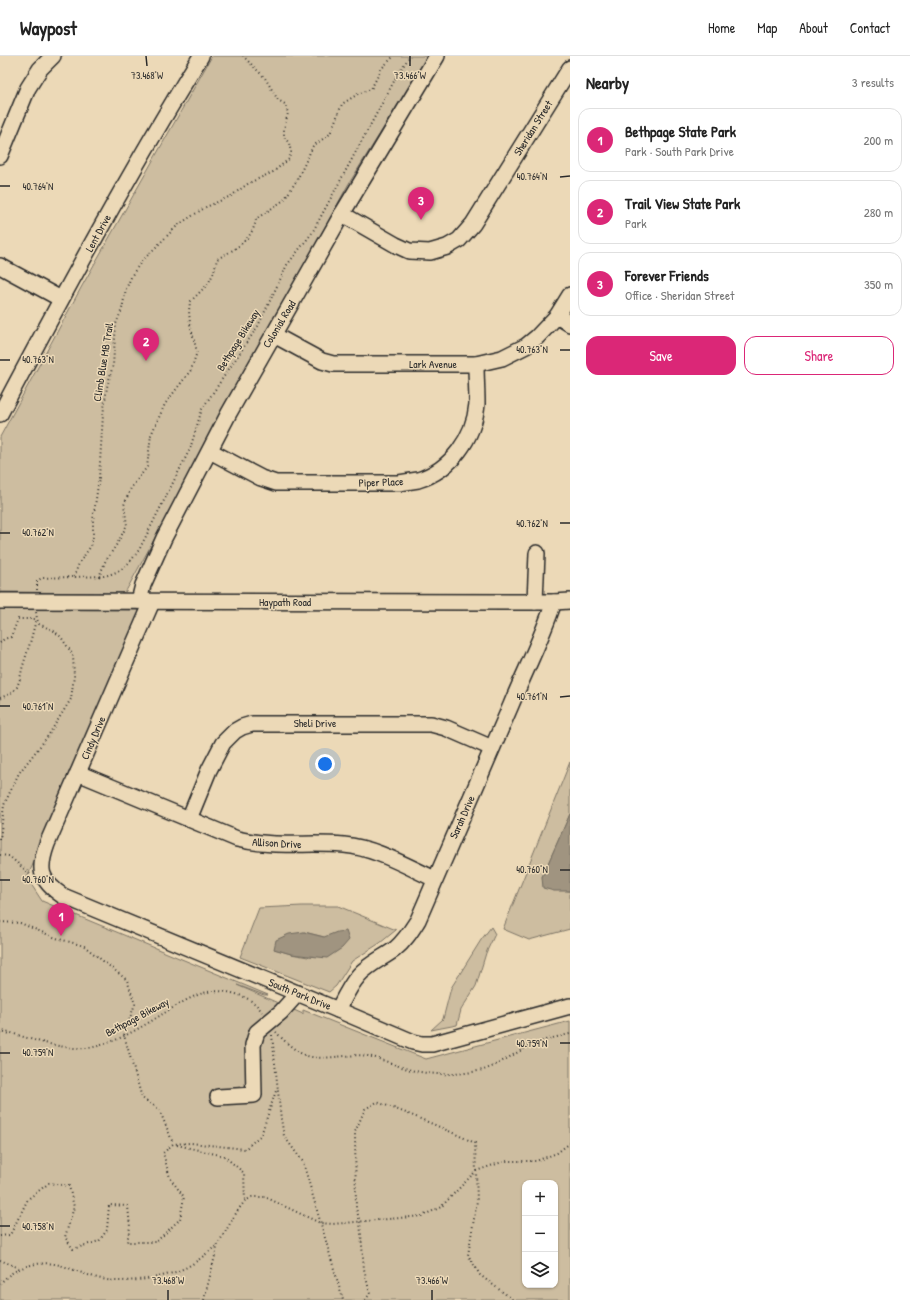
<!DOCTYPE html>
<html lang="en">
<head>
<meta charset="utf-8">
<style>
  body { margin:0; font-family:"Patrick Hand",sans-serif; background:#f6f6f6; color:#222 }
  .controls { position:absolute; right:12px; bottom:12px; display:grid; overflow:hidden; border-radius:8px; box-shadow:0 1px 3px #0004 }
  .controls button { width:36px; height:36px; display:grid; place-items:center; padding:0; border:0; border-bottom:1px solid #e0e0e0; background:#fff; color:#222; font:20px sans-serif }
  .you { position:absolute; left:325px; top:708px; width:14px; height:14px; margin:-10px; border:3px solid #fff; border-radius:50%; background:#1a73e8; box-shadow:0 0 0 6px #1a73e833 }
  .badge { display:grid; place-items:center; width:26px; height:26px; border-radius:50%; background:#db2777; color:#fff; font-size:13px; font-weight:700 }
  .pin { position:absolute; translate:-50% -33px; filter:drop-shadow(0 1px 2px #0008) }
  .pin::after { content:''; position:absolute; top:21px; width:14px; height:12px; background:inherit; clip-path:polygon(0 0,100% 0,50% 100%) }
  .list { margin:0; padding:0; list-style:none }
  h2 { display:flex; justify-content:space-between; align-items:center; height:52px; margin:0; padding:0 16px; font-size:17px }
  h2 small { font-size:13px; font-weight:400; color:#767676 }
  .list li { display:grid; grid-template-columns:26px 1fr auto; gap:12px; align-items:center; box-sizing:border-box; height:64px; margin:0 8px 8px; padding:0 8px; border:1px solid #e0e0e0; border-radius:12px }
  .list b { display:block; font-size:15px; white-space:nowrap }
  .list p { margin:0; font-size:13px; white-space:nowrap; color:#767676 }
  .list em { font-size:13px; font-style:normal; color:#767676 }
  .actions { display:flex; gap:8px; padding:12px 16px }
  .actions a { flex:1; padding:9px 0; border:1px solid #db2777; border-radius:12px; text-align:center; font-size:14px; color:#db2777 }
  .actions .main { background:#db2777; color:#fff }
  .icon { flex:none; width:22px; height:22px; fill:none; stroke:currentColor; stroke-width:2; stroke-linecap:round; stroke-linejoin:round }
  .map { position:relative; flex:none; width:570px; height:1244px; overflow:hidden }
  header { display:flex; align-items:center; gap:24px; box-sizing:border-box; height:56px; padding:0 20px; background:#fff; border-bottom:1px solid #e0e0e0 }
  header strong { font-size:19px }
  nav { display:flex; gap:22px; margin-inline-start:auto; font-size:14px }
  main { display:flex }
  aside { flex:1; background:#fff }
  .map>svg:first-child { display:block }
</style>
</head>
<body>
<header>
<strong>Waypost</strong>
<nav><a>Home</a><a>Map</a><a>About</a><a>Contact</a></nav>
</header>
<main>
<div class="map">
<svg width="570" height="1244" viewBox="0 0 570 1244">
  <rect width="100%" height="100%" fill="#ecd9b7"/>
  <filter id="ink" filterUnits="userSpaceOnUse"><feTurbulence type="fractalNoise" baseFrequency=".025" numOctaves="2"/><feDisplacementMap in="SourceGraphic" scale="8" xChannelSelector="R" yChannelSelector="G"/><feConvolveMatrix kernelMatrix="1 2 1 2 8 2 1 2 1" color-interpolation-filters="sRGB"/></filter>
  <g filter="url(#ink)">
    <g fill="#cdbda0" stroke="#7c7466" fill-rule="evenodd">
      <polygon points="212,0 428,0 348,129 126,535 123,537 0,536 0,381 82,230"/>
      <path d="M 0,553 L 142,554 L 27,822 L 42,845 L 268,939 L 264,939 L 237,929 L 303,958 L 303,954 L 426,1003 L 570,965 L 570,1244 L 0,1244 ZM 525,1127 L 555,1127 L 555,1229 L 525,1229 Z"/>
      <polygon points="570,706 570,758 542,821 568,835 570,835 570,873 529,884 503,873"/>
      <path d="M 302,850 L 338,850 L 396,874 L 380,887 L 352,905 L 336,930 L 329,936 L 240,901 L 259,852 ZM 304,876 L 324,881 L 308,901 L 291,898 L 274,893 Z"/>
      <polygon points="491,871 495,878 486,897 476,930 461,954 457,969 431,974 443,963 451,932 481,884"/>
    </g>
    <g fill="#a09480" stroke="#716a5e">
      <polygon points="570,758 570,835 554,835 543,832 542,821"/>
      <polygon points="346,875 349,884 342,892 327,902 291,898 274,893 276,884 289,878 304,876 324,881 337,876"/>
    </g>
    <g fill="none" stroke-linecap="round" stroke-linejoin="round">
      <g stroke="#2b2b2b" stroke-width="18">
        <g id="minor">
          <polyline points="0,100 28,32 40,13 53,0"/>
          <polyline points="342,158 396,189 409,195 430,196 447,191 459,184 473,168 570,12"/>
          <polyline points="0,210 61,243"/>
          <polyline points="557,260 570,268"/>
          <polyline points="274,279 322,305 333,308 476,308 502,302 526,290 537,281 557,260 570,239"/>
          <path d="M 0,358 C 64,237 129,117 201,0"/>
          <path d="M 210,395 L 261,422 L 276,427 L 399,427 C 405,426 412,425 418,424 C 451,414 474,382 477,348 C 477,335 476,321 476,308"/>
          <polyline points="0,545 554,546 570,545"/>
          <polyline points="139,545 143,529 164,482 229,357 342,158 437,0"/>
          <path d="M 152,546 L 47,788 C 38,813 39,824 63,840 L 338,954 L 413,986 L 422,988 L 432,988 L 570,950"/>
          <polyline points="535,546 537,497"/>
          <path d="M 78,717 L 237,783 C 275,792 306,786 344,789 C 376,792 406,810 435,823"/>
          <polyline points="189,763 209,714 223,687 235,675 242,671 252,668 431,668 446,672 492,692"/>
          <path d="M 338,954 C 344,942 350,929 359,919 C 369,908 383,902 395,893 C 405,885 411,875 418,864 L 511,649 C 525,615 542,582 554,546"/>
          <polyline points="218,1041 254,1039 253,989 257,976 281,956 298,937"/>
        </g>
      </g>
      <g stroke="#2b2b2b" stroke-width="2" stroke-dasharray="1 3" stroke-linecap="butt">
        <polyline points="74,521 79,507 91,490 93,480 93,464 99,422 103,359 107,331 113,309 116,268 122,253 126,233 132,219 141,206 178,169 206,151 231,140 249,127 273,116 289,103 291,96 289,87 284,81 284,73 288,57 285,48 278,44 265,22 243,0"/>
        <path d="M 99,521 L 105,506 L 117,488 L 127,469 L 124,449 L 131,432 L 147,411 L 151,379 L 165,348 L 191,314 L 197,296 L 190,268 L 189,255 L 190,246 L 208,228 L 214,216 L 217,203 C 234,194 253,184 256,163 L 284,144 L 297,124 L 313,90 L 330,78 L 342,48 L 358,38 L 371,33 L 382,12 L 394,0"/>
        <path d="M 37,534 L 37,525 L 42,522 L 104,520 C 122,516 129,508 139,494 L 190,393 L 202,353 L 258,270 L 287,209 L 312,177 L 399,16 L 410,0"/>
        <polyline points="0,587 4,583 11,581 18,563 37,563"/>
        <polyline points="0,642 10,638 17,631 20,623 22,613 30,587 36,564"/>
        <polyline points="0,784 4,749 19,717 48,680 71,643 74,620 73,599 61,581 54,575 39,568 37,563 36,556"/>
        <polyline points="0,799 9,800 30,818"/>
        <polyline points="0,866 20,867 56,882 84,890 127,924 135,948 124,979 142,1042 159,1053 173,1087"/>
        <path d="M 0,973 C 26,982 71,998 98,990 C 120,984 142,971 161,959 C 173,952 194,938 208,936 C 222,933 243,938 254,947 C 257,949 260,953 262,956"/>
        <polyline points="0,976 11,978"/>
        <path d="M 276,976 C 283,984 297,997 307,1000 C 327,1005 348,997 368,1000 C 382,1003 397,1010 411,1014 C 434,1020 460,1019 483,1014 C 495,1011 517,996 529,990 C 542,984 556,981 570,978"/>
        <polyline points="272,979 281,1063 284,1080 303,1106 343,1244"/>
        <polyline points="177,1089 224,1100 244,1117 245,1145"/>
        <polyline points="0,1180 10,1179 28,1143 49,1127 69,1130 74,1151 65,1181 73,1193 99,1185 107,1174 109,1149 128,1150 130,1171 127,1186 156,1186 180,1163 184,1141 170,1122 163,1097 173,1088 191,1087 245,1093 261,1079 277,1032"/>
        <polyline points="0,1204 19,1212"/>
        <path d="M 0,1228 C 14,1210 41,1203 63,1210 C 81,1216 97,1224 116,1225 C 139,1225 164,1222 185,1212 C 196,1207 207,1197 217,1189"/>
        <polyline points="204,1244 218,1188 238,1154 245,1145 252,1141 265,1141 320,1167 333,1168 422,1160 441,1151 476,1115 505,1105 536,1105 557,1097 570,1087"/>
        <path d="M 365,1244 L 370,1238 L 364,1213 L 360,1166 L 356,1152 L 355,1076 L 365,1053 L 377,1046 C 410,1058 443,1072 475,1087 L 477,1145 L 468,1199 L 480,1219 L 513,1244"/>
      </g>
      <use href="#minor" stroke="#ecd9b7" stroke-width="15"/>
    </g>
  </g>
  <path fill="none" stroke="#2b2b2b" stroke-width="1.5" d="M 146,0 L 147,10M 410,0 L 410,10M 560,121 L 570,120M 0,130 L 10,130M 560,294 L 570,294M 0,304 L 10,304M 560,467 L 570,467M 0,477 L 10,477M 560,641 L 570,640M 0,650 L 10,650M 560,814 L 570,814M 0,824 L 10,824M 560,987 L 570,987M 0,997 L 10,997M 0,1170 L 10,1170M 168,1234 L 168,1244M 432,1234 L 432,1244"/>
  <g text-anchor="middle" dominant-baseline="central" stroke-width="3" stroke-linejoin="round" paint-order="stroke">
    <g font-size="11" fill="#2b2b2b" stroke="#ecd9b7">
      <text transform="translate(533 72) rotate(-58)">Sheridan Street</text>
      <text transform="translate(98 177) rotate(-61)">Lent Drive</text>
      <text transform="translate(279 268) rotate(-59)">Colonial Road</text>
      <text transform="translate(238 284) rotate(-58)">Bethpage Bikeway</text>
      <text transform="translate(103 306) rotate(-81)">Climb Blue MB Trail</text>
      <text x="433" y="308">Lark Avenue</text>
      <text transform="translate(381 426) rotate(-2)">Piper Place</text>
      <text x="285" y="546">Haypath Road</text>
      <text x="315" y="667">Sheli Drive</text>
      <text transform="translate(93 682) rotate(-67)">Cindy Drive</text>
      <text transform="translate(462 761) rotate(-66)">Sarah Drive</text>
      <text transform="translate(277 787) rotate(3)">Allison Drive</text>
      <text transform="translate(300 938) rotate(22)">South Park Drive</text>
      <text transform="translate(137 961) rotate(-28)">Bethpage Bikeway</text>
    </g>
  </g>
  <g font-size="10" text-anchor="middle" fill="#2b2b2b" stroke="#ecd9b7" stroke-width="3" stroke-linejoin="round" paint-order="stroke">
    <text x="147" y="23">73.468°W</text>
    <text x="410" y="23">73.466°W</text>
    <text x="532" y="124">40.764°N</text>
    <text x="38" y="134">40.764°N</text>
    <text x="532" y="297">40.763°N</text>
    <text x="38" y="307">40.763°N</text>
    <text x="532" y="471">40.762°N</text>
    <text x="38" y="480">40.762°N</text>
    <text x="532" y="644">40.761°N</text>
    <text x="38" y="654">40.761°N</text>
    <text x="532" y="817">40.760°N</text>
    <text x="38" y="827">40.760°N</text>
    <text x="532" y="991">40.759°N</text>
    <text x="38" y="1000">40.759°N</text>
    <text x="38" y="1174">40.758°N</text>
    <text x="168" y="1228">73.468°W</text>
    <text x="432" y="1228">73.466°W</text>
  </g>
</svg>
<div class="controls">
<button>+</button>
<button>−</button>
<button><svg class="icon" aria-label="layers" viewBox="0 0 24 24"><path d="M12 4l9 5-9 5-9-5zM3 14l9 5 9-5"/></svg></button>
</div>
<div class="you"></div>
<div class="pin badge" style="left:61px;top:880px">1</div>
<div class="pin badge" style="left:146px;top:305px">2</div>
<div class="pin badge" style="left:421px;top:164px">3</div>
</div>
<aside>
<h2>Nearby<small>3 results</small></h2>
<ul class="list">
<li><span class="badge">1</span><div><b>Bethpage State Park</b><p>Park · South Park Drive</p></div><em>200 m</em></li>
<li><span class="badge">2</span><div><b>Trail View State Park</b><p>Park</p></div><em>280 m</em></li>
<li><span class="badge">3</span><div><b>Forever Friends</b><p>Office · Sheridan Street</p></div><em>350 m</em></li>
</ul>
<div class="actions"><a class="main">Save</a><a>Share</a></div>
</aside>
</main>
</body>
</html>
